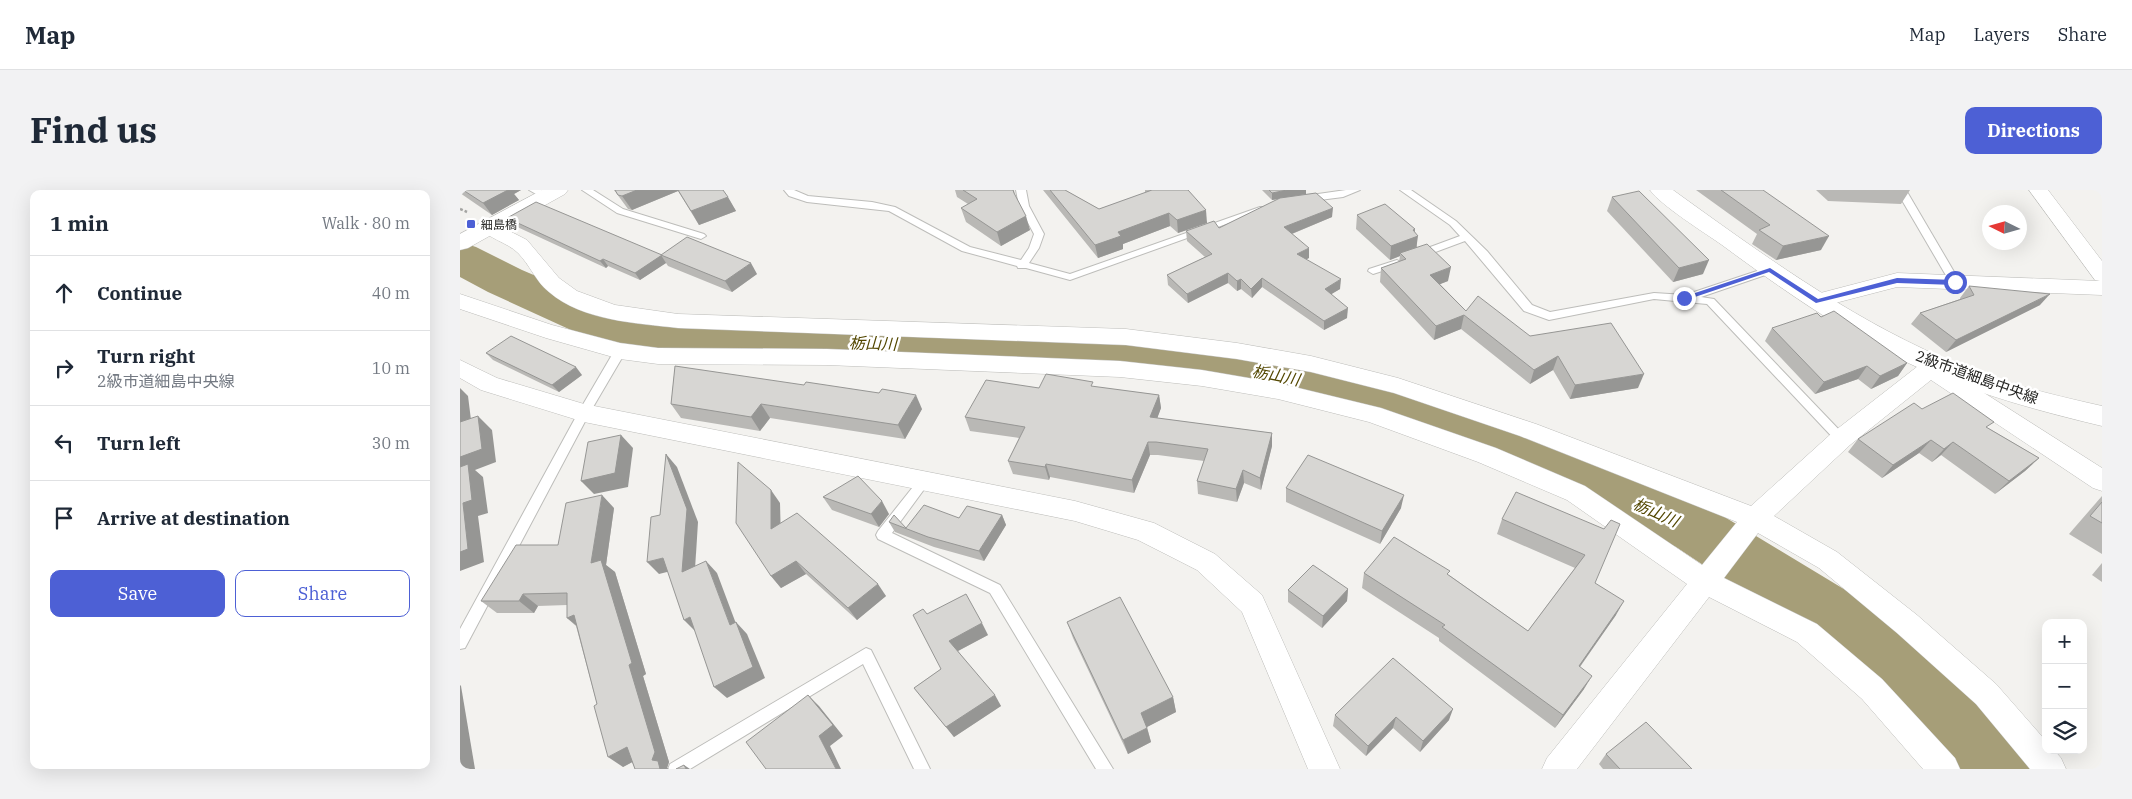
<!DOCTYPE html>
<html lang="en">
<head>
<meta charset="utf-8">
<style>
  body { margin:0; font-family:"IBM Plex Serif","Noto Sans JP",serif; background:#f2f2f3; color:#1f2937 }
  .controls { position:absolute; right:15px; bottom:15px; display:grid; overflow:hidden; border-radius:10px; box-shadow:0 5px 20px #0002 }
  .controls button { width:45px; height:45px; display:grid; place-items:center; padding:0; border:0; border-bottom:1px solid #e0e1e3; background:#fff; color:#1f2937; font:25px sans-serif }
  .compass { position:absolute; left:1522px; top:15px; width:45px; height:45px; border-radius:50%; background:#fff; box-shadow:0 5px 20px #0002; rotate:275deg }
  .stop { position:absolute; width:15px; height:15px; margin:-11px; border:4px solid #4d60d5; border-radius:50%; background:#fff }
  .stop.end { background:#4d60d5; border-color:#fff; box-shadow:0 1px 5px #0008 }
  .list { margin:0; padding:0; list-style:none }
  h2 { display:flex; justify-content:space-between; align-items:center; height:65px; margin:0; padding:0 20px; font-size:21px }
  h2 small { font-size:16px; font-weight:400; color:#747a83 }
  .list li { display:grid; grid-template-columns:32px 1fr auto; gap:15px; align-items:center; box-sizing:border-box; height:75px; padding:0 20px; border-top:1px solid #e0e1e3 }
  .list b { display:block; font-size:19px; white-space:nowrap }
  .list p { margin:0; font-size:16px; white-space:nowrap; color:#747a83 }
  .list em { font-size:16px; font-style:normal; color:#747a83 }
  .actions { display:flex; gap:10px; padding:15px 20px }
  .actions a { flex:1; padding:11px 0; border:1px solid #4d60d5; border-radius:10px; text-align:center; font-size:18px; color:#4d60d5 }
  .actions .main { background:#4d60d5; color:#fff }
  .icon { flex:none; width:28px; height:28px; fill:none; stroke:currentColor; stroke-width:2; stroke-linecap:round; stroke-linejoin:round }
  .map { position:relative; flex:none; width:1642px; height:579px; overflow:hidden; border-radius:10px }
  header { display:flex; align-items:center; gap:30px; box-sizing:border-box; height:70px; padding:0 25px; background:#fff; border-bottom:1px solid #e0e1e3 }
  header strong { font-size:24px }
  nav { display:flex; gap:28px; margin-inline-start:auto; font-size:18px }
  .intro { display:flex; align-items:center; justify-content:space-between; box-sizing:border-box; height:120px; padding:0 30px }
  h1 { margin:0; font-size:35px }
  .button { padding:12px 22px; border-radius:10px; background:#4d60d5; color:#fff; font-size:18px; font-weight:700 }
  main { display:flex; gap:30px; padding:0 30px }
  aside { flex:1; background:#fff; border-radius:10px; box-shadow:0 5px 20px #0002 }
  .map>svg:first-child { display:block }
</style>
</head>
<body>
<header>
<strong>Map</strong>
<nav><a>Map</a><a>Layers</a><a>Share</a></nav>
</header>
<div class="intro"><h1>Find us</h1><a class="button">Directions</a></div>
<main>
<aside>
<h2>1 min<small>Walk · 80 m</small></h2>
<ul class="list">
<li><svg class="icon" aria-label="ahead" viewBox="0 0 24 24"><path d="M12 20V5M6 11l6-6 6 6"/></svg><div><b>Continue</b></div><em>40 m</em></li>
<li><svg class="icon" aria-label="right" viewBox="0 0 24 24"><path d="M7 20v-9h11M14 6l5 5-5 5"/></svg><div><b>Turn right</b><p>2級市道細島中央線</p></div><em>10 m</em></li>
<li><svg class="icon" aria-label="left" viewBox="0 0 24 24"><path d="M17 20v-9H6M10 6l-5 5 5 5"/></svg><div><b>Turn left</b></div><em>30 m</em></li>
<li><svg class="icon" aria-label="arrive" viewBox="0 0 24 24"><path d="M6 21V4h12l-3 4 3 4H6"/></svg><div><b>Arrive at destination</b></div></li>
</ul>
<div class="actions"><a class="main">Save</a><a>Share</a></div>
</aside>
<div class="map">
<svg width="1642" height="579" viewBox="0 0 1642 579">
  <rect width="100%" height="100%" fill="#f3f2ef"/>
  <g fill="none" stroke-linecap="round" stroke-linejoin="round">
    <polygon fill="#a69e78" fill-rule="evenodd" points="0,52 16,57 62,80 160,122 283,131 668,145 818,165 995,212 1258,323 1440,433 1559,554 1570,579 1486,579 1394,475 1216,357 960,242 818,203 668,181 283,167 153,156 135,151 28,102 0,87"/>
    <g stroke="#bdbdba" stroke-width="2">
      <g id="service">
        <polygon points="69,0 81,0 91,6 89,8 83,8"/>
        <polygon points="122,0 133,0 163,19 244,44 246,46 241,49 157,23"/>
        <polygon points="324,0 334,0 348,6 412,12 435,17 510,57 561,70 569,58 574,44 559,16 556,0 566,0 569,16 584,44 579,58 569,73 610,84 800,17 806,17 808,19 610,90 566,78 558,78 557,76 502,61 429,21 347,12 329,6"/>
        <polygon points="886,0 900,0 883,7 844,12 839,9 844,6"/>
        <polygon points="940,0 951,0 996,31 1027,61 1072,115 1090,122 1194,103 1225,105 1306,78 1314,78 1314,82 1241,107 1254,109 1385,246 1387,249 1385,252 1377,252 1247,114 1194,109 1089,130 1064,121 1005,51 962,67 954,67 954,63 1000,46 990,35"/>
        <polygon points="1436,0 1446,0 1500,92 1499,94 1491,94"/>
        <polygon points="937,70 942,73 941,75 913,84 908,81 909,79"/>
        <polygon points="160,157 166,161 129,224 5,458 0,459 0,439 118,223 156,158"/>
        <polygon points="464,286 468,288 470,291 468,294 432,343 540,395 653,579 636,579 530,403 418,349 416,345 418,341 460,288"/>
        <polygon points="406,458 411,460 470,579 454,579 403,474 230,579 208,579 210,574"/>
      </g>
    </g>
    <g stroke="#bdbdba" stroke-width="1">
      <g id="minor">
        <polygon points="1569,0 1588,0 1642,71 1642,105 1437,97 1356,118 1349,116 1345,111 1349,106 1437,83 1640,91 1635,90"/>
        <path d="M 30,31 L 67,50 L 99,88 L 117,101 L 155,115 L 218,124 L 666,139 L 777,153 L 851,166 L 938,188 L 1076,234 L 1291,316 L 1372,243 L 1467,169 L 1475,167 L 1483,169 L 1486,175 L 1485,178 L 1642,278 L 1642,301 L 1633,298 L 1471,190 L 1390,255 L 1314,326 L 1377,362 L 1457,425 L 1536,494 L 1586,551 L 1586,560 L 1594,560 L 1601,568 L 1606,579 L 1570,579 L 1516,514 L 1437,443 L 1359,378 L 1298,343 L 1264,388 L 1357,434 L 1422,489 L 1495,568 L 1500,579 L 1463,579 L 1402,509 L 1337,452 L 1249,407 L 1117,579 L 1082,579 L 1087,568 L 1227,394 L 1107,310 L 1018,272 L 909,232 L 818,209 L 742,196 L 660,187 L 367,175 L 198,174 L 160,169 L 86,148 L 0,119 L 0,104 L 92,135 L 160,153 L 198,158 L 367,159 L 660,171 L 742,180 L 818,193 L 921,218 L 1036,258 L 1125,296 L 1242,375 L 1277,332 L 1060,246 L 934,203 L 851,182 L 777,169 L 666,155 L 218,138 C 176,133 123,131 89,102 C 76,92 70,75 58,63 C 47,52 28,49 20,37 L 23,33 Z"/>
        <polygon points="0,170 37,188 124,214 615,311 694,333 755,364 802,405 880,579 848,579 782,422 737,380 678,350 615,331 124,232 21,200 0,188"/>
      </g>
    </g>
    <g stroke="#bdbdba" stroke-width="1">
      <path id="tertiary" d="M 1190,0 L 1213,0 C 1299,62 1385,125 1483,168 C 1534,191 1588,204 1642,216 L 1642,236 C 1583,222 1524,206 1468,182 C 1394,150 1327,103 1262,55 C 1245,43 1200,15 1190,0 Z"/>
    </g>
    <g stroke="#bdbdba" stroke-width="1">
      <polygon id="secondary" points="82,0 108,0 105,4 8,58 0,60 0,44"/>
    </g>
    <polyline stroke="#a5a5a2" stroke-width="2.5" stroke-dasharray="3 2" stroke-linecap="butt" points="0,19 7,22"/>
    <use href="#service" fill="#fff" fill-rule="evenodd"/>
    <use href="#minor" fill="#fff" fill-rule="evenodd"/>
    <use href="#tertiary" fill="#fff" fill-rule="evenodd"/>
    <use href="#secondary" fill="#fff" fill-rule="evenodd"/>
  </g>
  <g fill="#b9b8b5">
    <polygon points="0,0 61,0 54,4 59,10 32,25 0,3"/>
    <polygon points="154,0 263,0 276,21 239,35 218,1 172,20 168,19"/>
    <polygon points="495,0 554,0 555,6 570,40 541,56 506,32 501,18 508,14 497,7"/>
    <polygon points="583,0 605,0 639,19 685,3 685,0 728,0 747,33 718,43 710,36 663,54 663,59 638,68"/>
    <polygon points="802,0 846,0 846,4 872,27 832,44 849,68 846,69 880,99 871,104 887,128 864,140 802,97 792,108 781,99 777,101 768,93 728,113 708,95 707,85 745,67 727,51 726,41 759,38 819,9 812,10"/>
    <polygon points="1236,0 1303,0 1361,60 1316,70 1292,54 1297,44"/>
    <polygon points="1356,0 1450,0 1441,14 1368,11"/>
    <polygon points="1152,7 1243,84 1213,92 1147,21"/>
    <polygon points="897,25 955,39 955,42 957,57 988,91 980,94 1006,121 1070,146 1178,198 1110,209 1093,180 1070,194 1001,139 974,150 920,92 921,78 939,72 940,66 930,70 896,39"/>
    <polygon points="47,28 202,65 297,84 272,102 208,76 206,73 180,90 148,76 146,78 53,35"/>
    <polygon points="1509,96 1580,115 1486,162 1451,134 1460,123 1500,109 1500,108"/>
    <polygon points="1361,127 1447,173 1438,186 1411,199 1398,189 1355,204 1305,151 1312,138"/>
    <polygon points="26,163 122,185 99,202 33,170"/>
    <polygon points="215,176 462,219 445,249 310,228 300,241 221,228 211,214"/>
    <polygon points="634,197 699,205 701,218 697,228 812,243 812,256 801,300 784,293 777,312 738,304 737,291 744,271 698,265 690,265 674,303 590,287 589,290 553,284 548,271 559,248 510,241 505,227 579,198"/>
    <polygon points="1462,219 1528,238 1579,268 1565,281 1535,304 1481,265 1472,272 1459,263 1422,288 1388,262 1398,249"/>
    <polygon points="826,298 941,318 920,354 826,312"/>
    <polygon points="1642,306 1642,364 1609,344"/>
    <polygon points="363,307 429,324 419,337 372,320"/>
    <polygon points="320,313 320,333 426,406 397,430 346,384 321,398 311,386"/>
    <polygon points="154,318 146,375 155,382 186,484 183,486 209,572 207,578 209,579 175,579 172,572 163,577 137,514 116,436 107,428 107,415 78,416 74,423 37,423 21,411 98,355"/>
    <polygon points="542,325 546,335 524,371 474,357 435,342 429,332 446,338 499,328"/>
    <polygon points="1042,329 1144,339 1135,393 1156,425 1120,477 1124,499 1095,538 979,451 979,448 902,398 904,383 989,385 1068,441 1115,378 1037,344"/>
    <polygon points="1642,373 1642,392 1632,385"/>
    <polygon points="888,399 887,411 862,438 828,412 828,400"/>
    <polygon points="467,424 528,445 498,461 541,516 494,547 454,498 481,479"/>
    <polygon points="607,432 713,507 716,522 687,537 691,552 668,564 613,448"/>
    <polygon points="875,525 989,530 960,562 933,538 906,566 873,536"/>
    <polygon points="1146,564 1232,579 1143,579 1139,574"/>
  </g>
  <g fill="#969694">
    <polygon points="44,0 61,0 54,4 59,10 32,25 23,13"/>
    <polygon points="177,0 218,0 218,1 172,20 162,6"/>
    <polygon points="827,0 846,0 846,4 812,10 812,3"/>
    <polygon points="268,7 276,21 239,35 231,21"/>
    <polygon points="873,18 872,27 824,47 824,37"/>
    <polygon points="746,20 747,33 718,43 717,30"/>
    <polygon points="709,23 710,36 663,54 663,59 638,68 635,55 658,42"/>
    <polygon points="566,26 570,40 541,56 537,42"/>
    <polygon points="955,39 954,47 958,46 956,60 940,63 940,66 930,70 931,56"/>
    <polygon points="1369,46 1361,60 1316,70 1323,56"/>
    <polygon points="849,58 849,68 837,74 837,64"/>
    <polygon points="201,65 206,73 180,90 175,83"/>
    <polygon points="143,69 148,76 146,78 140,71"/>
    <polygon points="1249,70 1243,84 1213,92 1219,78"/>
    <polygon points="291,73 297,84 272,102 265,91"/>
    <polygon points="991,77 988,91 968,99 970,85"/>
    <polygon points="768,83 768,93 728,113 727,104"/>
    <polygon points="802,88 802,97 792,108 791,99"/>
    <polygon points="781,89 781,99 777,101 777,91"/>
    <polygon points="881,89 880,99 865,108 865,99"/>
    <polygon points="1590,104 1580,115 1486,162 1496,150"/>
    <polygon points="888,118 887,128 864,140 864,131"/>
    <polygon points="1004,125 1001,139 974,150 976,136"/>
    <polygon points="1098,166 1093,180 1070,194 1074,180"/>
    <polygon points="1447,173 1438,186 1411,199 1420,186"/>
    <polygon points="1407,176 1398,189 1355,204 1364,192"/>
    <polygon points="116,177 122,185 99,202 92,195"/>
    <polygon points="1184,184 1178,198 1110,209 1115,195"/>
    <polygon points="0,198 8,206 12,238 0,242"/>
    <polygon points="456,205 462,219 445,249 438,235"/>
    <polygon points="699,205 701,218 693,240 690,227"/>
    <polygon points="301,214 310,228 300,241 291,227"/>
    <polygon points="18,226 32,240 36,272 15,280 23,287 28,323 18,326 24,372 0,381 0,362 3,313 0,284 0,267"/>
    <polygon points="812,243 812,256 801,300 800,288"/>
    <polygon points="161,245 173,258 168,297 134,304 121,291"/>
    <polygon points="1471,250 1459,263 1422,288 1433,275"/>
    <polygon points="688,252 690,265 674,303 672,290"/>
    <polygon points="1493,252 1481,265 1472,272 1484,259"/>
    <polygon points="206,264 217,277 238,332 234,395 222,382"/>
    <polygon points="1579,268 1565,281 1535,304 1549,291"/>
    <polygon points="586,274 590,287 589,290 585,277"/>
    <polygon points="783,280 784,293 777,312 776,299"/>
    <polygon points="311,300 320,313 321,352 311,339"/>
    <polygon points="142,305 154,318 146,375 155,382 186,484 183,486 209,572 207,578 209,579 200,579 192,570 169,475 131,373"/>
    <polygon points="944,305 941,318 920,354 922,341"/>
    <polygon points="422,311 429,324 419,337 411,324"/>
    <polygon points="542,325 546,335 524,371 519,361"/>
    <polygon points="203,368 215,380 199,384 187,372"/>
    <polygon points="246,371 257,383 281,447 270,435"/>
    <polygon points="336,371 346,384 321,398 311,386"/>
    <polygon points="418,394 426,406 397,430 388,418"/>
    <polygon points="888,399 887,411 862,438 863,426"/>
    <polygon points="63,404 78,416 74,423 59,411"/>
    <polygon points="1164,411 1156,425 1111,489 1119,476"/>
    <polygon points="114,425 122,440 107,428"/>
    <polygon points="230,427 236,442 224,430"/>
    <polygon points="276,432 287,444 305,488 267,508 254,497"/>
    <polygon points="522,433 528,445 496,462 489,451"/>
    <polygon points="1132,486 1124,499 1095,538 1103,525"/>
    <polygon points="0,495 1,496 15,579 0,579"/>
    <polygon points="348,505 359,516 383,546 370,556 381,579 376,579 359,546"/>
    <polygon points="535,505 541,516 494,547 486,537"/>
    <polygon points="713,507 716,522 685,538 681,523"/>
    <polygon points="993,519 989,530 960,562 963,551"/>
    <polygon points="936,527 933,538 906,566 908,556"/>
    <polygon points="687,538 691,552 668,564 663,550"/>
    <polygon points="167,557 182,567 163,577 148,567"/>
    <polygon points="224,575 230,579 226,579"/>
  </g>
  <g fill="#d7d6d3" stroke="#969694">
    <polygon points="3,0 48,0 23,13"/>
    <polygon points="155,0 177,0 162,6 158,5"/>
    <polygon points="218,0 263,0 268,7 231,21"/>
    <polygon points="503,0 553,0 554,3 566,26 537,42 501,18 517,9"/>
    <polygon points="590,0 605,0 639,19 692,0 728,0 746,20 717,30 709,23 658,42 661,46 635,55"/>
    <polygon points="809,0 827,0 812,3"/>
    <polygon points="1261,0 1303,0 1369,46 1323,56 1299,40 1310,35"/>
    <polygon points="1179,1 1249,70 1219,78 1152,7"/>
    <polygon points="856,3 873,18 824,37 849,58 837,64 881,89 865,99 888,118 864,131 802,88 791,99 781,89 777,91 768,83 727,104 707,85 752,64 726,41 754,31 759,38 820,8"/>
    <polygon points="76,12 202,65 175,83 143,69 140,71 47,28"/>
    <polygon points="925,14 955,39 953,40 958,46 931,56 897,25"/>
    <polygon points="227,47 291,73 265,91 201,65"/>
    <polygon points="967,54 991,77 970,85 1006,121 1018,106 1070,146 1151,133 1184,184 1115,195 1098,166 1074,180 1004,125 976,136 921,78 946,69 940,63"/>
    <polygon points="1509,96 1590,104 1496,150 1460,123 1514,105"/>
    <polygon points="1374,121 1447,173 1420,186 1407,176 1364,192 1312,138 1357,123 1361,127"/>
    <polygon points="51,146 116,177 92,195 26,163"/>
    <polygon points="215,176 344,195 346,192 419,203 422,199 456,205 438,235 301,214 291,227 211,214"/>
    <polygon points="586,184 633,192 631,196 699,205 690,227 812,243 800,288 783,280 776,299 737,291 748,259 696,252 688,252 672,290 586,274 585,277 548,271 565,237 505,227 526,190 579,198"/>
    <polygon points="1493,203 1534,232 1526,237 1579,268 1549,291 1493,252 1484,259 1471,250 1433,275 1398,249 1454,213 1462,219"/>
    <polygon points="18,226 22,259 0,267 0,232"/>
    <polygon points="161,245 155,283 121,291 128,252"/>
    <polygon points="206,264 227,319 222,382 246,371 270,435 276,432 293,477 254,497 230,427 224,430 203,368 187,372 191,327 200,325"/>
    <polygon points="848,265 944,305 922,341 826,298"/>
    <polygon points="278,272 311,300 311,339 337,323 418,394 388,418 336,371 311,386 276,333"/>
    <polygon points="8,274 12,310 3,313 8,359 0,362 0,277"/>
    <polygon points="398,286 422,311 411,324 363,307"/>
    <polygon points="1056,302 1144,339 1151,330 1160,334 1135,393 1164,411 1119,476 1132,486 1103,525 982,437 985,435 904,383 934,347 990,381 987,384 1068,441 1125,365 1042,329"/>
    <polygon points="142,305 131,373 141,370 172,473 169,475 195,562 192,570 198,571 200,579 175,579 167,557 148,567 134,516 137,514 114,425 107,428 107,403 63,404 59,411 21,411 56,355 98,355 106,313"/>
    <polygon points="1642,312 1642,333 1630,326"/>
    <polygon points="464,315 499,328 507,316 542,325 519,361 468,347 429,332 434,325 446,338"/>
    <polygon points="853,375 888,399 863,426 828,400"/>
    <polygon points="506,404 522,433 489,451 535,505 486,537 454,498 481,479 453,425 463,419 467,424"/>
    <polygon points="660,407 713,507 681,523 687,538 663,550 607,432"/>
    <polygon points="933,468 993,519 963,551 936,527 908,556 875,525"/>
    <polygon points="348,505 373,535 359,546 376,579 306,579 286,552"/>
    <polygon points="1186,532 1232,579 1160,579 1146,564"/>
    <polygon points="224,575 226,579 216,579"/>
  </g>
  <polygon fill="#4d60d5" points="1310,78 1358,109 1437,88 1495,90 1499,92 1495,95 1437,93 1356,113 1309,82 1226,110 1220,108"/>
  <rect fill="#4d60d5" stroke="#fff" stroke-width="2" x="6" y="29" width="10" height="10" rx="2.5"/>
  <g text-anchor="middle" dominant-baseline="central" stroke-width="5" stroke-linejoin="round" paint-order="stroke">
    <g font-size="12" fill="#262624" stroke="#fff" text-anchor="start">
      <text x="21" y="34">細島橋</text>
    </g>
    <g font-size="15" fill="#262624" stroke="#fff">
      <text transform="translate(1517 187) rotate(20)">2級市道細島中央線</text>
    </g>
    <g font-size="16" font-style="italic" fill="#534700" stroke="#fff">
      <text transform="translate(413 153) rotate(2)">栃山川</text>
      <text transform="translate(816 185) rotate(11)">栃山川</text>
      <text transform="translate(1196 322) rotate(24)">栃山川</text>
    </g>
  </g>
</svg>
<div class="controls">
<button>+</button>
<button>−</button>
<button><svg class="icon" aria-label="layers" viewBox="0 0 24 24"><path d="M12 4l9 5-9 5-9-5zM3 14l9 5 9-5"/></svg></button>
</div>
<svg class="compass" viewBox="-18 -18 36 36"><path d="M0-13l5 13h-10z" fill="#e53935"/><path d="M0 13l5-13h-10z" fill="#747a83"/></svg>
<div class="stop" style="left:1495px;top:92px"></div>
<div class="stop end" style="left:1224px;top:108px"></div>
</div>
</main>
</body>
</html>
